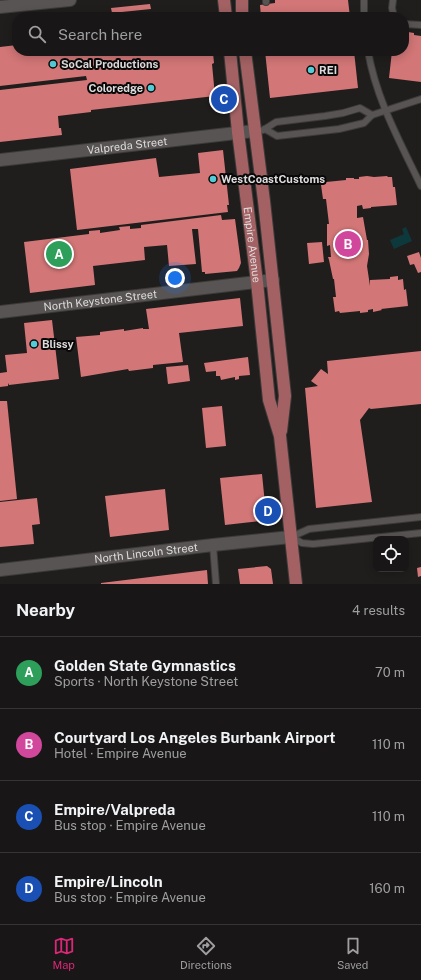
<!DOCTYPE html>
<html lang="en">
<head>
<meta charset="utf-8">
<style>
  body { margin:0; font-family:"Public Sans",sans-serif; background:#211f1f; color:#f1f3f6 }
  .controls { position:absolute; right:12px; bottom:12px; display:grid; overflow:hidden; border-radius:8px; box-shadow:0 2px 10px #0003 }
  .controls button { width:36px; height:36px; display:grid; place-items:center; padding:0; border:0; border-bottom:1px solid #363535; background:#181616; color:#f1f3f6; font:20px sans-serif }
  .you { position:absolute; left:175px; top:278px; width:14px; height:14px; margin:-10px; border:3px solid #fff; border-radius:50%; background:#1a73e8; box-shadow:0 0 0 6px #1a73e833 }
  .badge { display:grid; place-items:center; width:26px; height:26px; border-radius:50%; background:#db2777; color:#fff; font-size:13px; font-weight:700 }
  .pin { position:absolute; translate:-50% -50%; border:2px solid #fff; box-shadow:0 1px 4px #0006 }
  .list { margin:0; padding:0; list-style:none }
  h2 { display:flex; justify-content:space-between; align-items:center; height:52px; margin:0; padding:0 16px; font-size:17px }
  h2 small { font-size:13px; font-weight:400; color:#9f9fa1 }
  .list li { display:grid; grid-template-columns:26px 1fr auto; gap:12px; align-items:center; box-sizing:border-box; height:72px; padding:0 16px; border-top:1px solid #363535 }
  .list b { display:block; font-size:15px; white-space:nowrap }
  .list p { margin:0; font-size:13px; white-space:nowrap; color:#9f9fa1 }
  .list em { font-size:13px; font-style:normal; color:#9f9fa1 }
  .icon { flex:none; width:22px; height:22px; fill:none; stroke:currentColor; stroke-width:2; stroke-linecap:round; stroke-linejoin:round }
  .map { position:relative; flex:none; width:421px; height:584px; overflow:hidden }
  .search { position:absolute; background:#181616; box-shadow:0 2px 10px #0003; left:12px; right:12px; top:12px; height:44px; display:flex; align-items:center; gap:10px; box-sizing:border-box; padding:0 14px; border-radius:16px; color:#9f9fa1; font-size:15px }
  .sheet { height:340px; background:#181616 }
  nav { display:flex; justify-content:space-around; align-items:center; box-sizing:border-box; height:56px; border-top:1px solid #363535; background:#181616; font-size:11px; color:#9f9fa1 }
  nav a { display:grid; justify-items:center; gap:2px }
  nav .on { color:#db2777 }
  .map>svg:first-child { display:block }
</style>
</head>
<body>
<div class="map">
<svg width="421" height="584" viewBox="0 0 421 584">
  <rect width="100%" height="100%" fill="#201d1d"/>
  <polygon fill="#0e393c" points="406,227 412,241 394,249 390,240 404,234 402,229"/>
  <g fill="#d27677">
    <polygon points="275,0 348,0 350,17 261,17 260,5 275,3"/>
    <polygon points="150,4 151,9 112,13 111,8"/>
    <polygon points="404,31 406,32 405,34 408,34 408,32 414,33 414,35 421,36 421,82 389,78 392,51 404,51"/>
    <polygon points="17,45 17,51 210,51 210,53 213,53 214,63 212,64 215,96 91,110 91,112 58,116 59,128 61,128 62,135 0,142 0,90 87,80 86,76 0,86 0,47"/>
    <polygon points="265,51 354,51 358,88 270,98"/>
    <polygon points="223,150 229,205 227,205 228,212 77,230 70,169 156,158 159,177 200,173 198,153"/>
    <polygon points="367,176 374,177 387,176 388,177 392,177 393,187 395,187 397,205 371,207 371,208 363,209 362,205 357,206 357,218 363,217 367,240 368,240 369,254 367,266 370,286 370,280 390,279 390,277 398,276 398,280 403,279 404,290 406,289 408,306 381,309 382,310 373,312 373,309 368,310 368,312 360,313 360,311 340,313 339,311 335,312 333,297 336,297 334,279 333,279 329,260 328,257 331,257 330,245 327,246 327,224 329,224 326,199 323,199 321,185 326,184 326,182 346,180 346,178 354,178 354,179 359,179 359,177"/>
    <polygon points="221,215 222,220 235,219 241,263 239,268 237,271 205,274 205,272 202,272 198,229 192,229 196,264 169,266 167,245 144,247 145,260 93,266 95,285 30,293 24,242 89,234 89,231 100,230 100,233 120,230 119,227 130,226 130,229 141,228 141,225"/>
    <polygon points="322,242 324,262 309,264 307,243"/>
    <polygon points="419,252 421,258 421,272 418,273 414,264 410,265 407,256"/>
    <polygon points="240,298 243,326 179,333 183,362 153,365 153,368 129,371 128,369 81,377 76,337 100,335 100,332 124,329 124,331 143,328 143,329 149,329 146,309"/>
    <polygon points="52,320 59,379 9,385 8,383 8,386 0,387 0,373 7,372 5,355 27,353 24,323"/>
    <polygon points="421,351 421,404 371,409 369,408 360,420 372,502 316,508 305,388 318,386 311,381 321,369 328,374 327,361"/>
    <polygon points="248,357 250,375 239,376 239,379 235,380 235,377 221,380 220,376 216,376 216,371 206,372 204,363"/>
    <polygon points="188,365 190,381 168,384 166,367"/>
    <polygon points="0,401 7,401 17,499 0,501"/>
    <polygon points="222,406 226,446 206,448 202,408"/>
    <polygon points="262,474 266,514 260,521 225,525 220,478"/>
    <polygon points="165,489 169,530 110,537 105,496"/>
    <polygon points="37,498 40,524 32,525 34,544 0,547 0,502"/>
    <polygon points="267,566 271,569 273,584 240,584 238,569"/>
    <polygon points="421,567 421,576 418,577 417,568"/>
    <polygon points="207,570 208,584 101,584 101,583"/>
  </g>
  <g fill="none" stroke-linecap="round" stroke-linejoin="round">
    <g stroke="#3d3a3a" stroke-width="8">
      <g id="service">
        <polyline points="266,0 266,2"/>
        <polyline points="393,0 392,8 394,17"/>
        <polyline points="364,17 364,0"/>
        <polyline points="404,24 421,25"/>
        <path d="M 368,51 C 376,99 400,142 421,186"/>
        <polyline points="265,129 277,136 339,129 364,123 372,115 421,99"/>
        <polyline points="263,130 265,129 276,122 325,116 343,113 360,108 372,115"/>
        <polyline points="421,517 309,529 291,537 302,543 313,544 421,533"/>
        <polyline points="213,545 216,584"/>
      </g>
    </g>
    <g stroke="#3d3a3a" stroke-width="14">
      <g id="minor">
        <polyline points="0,7 70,0"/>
        <path id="s1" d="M 0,160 L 254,131"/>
        <path id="s2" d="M 0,312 L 273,280"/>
        <path id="s3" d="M 0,570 L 213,545 L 291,537"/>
      </g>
    </g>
    <g stroke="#3d3a3a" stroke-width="14">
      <g id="primary">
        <polyline points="224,0 226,17"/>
        <polyline points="242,0 242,17"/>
        <path id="s4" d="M 230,51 L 238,132 L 257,282 L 269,400 L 280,436 L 296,584"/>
        <polyline points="245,51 264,201 285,396 281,431"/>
      </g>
    </g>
    <use href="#service" stroke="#585454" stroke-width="6"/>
    <use href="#minor" stroke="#585454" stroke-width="12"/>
    <use href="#primary" stroke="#a36163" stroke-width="12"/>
  </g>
  <g fill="#52ccd6" stroke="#090808" stroke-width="1.5">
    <circle cx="53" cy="64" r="4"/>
    <circle cx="311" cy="70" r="4"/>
    <circle cx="151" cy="88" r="4"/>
    <circle cx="213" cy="179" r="4"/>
    <circle cx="34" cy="344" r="4"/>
  </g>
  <g text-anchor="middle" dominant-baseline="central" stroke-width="4" stroke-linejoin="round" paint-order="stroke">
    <g font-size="11" font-weight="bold" fill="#dddbdb" stroke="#090808" text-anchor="start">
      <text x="61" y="64">SoCal Productions</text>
      <text x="319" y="70">REI</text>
      <text x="143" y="88" text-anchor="end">Coloredge</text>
      <text x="221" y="179">WestCoastCustoms</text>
      <text x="42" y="344">Blissy</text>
    </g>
    <g font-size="11" fill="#dddbdb" stroke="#090808">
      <text stroke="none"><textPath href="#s1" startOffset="128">Valpreda Street</textPath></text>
      <text stroke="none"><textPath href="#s4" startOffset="195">Empire Avenue</textPath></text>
      <text stroke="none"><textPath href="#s2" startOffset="101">North Keystone Street</textPath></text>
      <text stroke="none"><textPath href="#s3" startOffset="147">North Lincoln Street</textPath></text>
    </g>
  </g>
</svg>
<div class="controls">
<button><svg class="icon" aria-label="locate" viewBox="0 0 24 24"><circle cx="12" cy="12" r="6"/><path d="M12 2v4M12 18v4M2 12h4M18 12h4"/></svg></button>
</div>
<div class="you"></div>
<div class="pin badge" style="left:59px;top:254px;background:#2e9e5b">A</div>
<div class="pin badge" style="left:348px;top:244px;background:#d1479c">B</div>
<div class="pin badge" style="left:224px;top:99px;background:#1a4fb4">C</div>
<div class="pin badge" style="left:268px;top:511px;background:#1a4fb4">D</div>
<div class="search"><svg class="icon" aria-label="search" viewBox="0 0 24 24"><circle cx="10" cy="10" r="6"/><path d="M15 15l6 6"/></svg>Search here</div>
</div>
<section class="sheet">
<h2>Nearby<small>4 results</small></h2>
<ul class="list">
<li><span class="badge" style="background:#2e9e5b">A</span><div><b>Golden State Gymnastics</b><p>Sports · North Keystone Street</p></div><em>70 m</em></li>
<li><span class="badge" style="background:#d1479c">B</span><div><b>Courtyard Los Angeles Burbank Airport</b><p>Hotel · Empire Avenue</p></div><em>110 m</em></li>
<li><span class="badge" style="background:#1a4fb4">C</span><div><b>Empire/Valpreda</b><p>Bus stop · Empire Avenue</p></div><em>110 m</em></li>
<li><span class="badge" style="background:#1a4fb4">D</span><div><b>Empire/Lincoln</b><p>Bus stop · Empire Avenue</p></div><em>160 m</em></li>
</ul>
</section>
<nav>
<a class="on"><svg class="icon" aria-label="map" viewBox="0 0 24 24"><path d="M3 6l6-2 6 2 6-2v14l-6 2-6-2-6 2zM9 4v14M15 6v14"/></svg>Map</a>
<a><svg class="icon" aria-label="directions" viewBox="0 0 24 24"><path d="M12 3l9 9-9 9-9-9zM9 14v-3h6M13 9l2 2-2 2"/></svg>Directions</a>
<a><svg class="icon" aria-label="saved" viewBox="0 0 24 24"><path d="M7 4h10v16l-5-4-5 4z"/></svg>Saved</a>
</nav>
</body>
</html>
